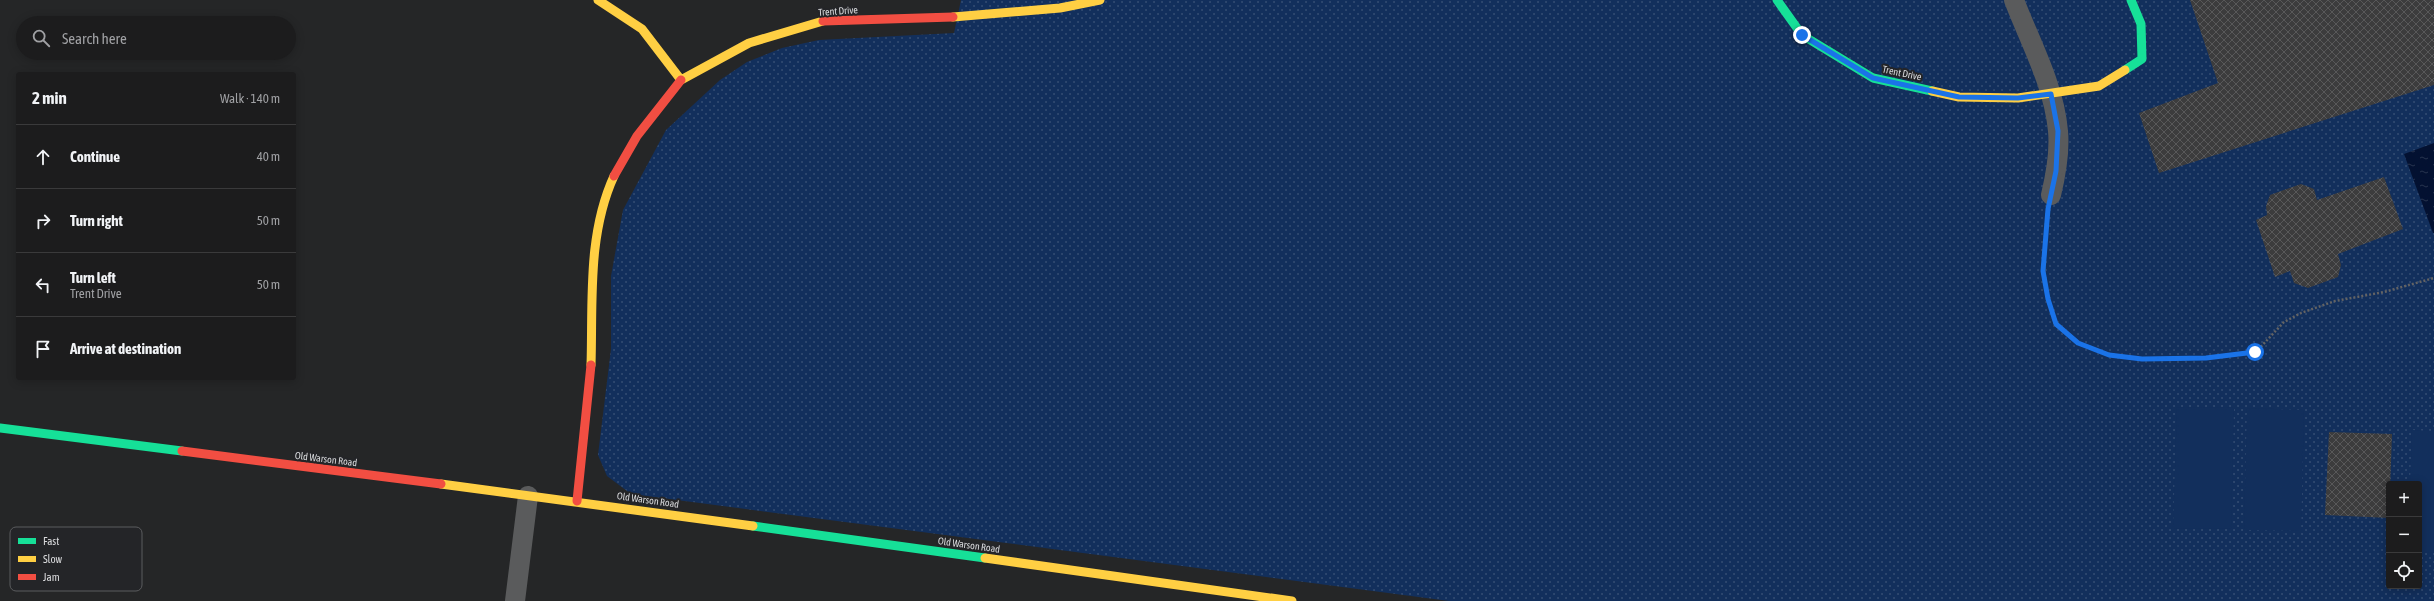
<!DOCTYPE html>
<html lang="en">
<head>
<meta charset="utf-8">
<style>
  body { margin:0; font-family:"Asap Condensed",sans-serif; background:#252526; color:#f1f3f6 }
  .controls { position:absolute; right:12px; bottom:12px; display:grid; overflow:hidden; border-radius:4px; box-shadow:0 2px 10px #0003 }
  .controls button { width:36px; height:36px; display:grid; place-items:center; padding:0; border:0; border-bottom:1px solid #3a3a3b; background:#1c1c1d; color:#f1f3f6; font:20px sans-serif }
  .stop { position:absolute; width:12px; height:12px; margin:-9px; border:3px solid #1a73e8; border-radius:50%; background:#fff }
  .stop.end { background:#1a73e8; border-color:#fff; box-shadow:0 1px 4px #0008 }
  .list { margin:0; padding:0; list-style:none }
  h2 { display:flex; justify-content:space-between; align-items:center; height:52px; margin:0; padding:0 16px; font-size:17px }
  h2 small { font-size:13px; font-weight:400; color:#a0a1a4 }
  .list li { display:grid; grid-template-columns:26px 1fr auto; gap:12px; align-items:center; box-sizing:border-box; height:64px; padding:0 16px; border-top:1px solid #3a3a3b }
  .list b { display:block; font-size:15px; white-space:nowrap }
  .list p { margin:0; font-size:13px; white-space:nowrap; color:#a0a1a4 }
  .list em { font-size:13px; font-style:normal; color:#a0a1a4 }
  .icon { flex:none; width:22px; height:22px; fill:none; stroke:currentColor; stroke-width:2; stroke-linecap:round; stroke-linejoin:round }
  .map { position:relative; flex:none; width:2434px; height:601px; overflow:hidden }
  .search { position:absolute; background:#1c1c1d; box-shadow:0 2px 10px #0003; left:16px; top:16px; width:280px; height:44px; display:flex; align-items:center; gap:10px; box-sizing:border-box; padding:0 14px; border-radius:22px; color:#a0a1a4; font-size:15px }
  .panel { position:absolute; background:#1c1c1d; box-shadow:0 2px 10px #0003; left:16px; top:72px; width:280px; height:308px; border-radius:4px }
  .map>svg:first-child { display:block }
</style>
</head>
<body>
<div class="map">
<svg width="2434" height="601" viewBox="0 0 2434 601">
  <defs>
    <pattern id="green-dots" width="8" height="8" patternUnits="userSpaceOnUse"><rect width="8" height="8" fill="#122f5c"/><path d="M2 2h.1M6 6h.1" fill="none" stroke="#344d73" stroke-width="1.8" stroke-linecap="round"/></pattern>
    <pattern id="water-ripples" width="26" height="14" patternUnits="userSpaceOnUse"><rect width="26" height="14" fill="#031131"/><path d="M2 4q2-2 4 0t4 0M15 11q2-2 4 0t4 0" fill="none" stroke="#27334e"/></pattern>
    <pattern id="building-cross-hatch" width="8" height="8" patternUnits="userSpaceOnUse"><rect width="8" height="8" fill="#3c3c3d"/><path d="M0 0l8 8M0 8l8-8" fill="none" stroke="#585859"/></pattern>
  </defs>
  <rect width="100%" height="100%" fill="#252627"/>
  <path fill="url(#green-dots)" fill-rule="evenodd" d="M 961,0 L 2434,0 L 2434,601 L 1449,601 L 631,494 L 607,476 L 598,455 L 611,349 L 611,276 L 623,210 L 666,130 L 720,80 L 747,62 L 782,48 L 819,40 L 954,33 ZM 2389,484 L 2419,484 L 2419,586 L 2389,586 Z"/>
  <g fill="#122f5c">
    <polygon points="2177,407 2234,408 2231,529 2173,528"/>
    <polygon points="2247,408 2304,410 2301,531 2244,530"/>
    <polygon points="2412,430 2434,431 2434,553 2419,552 2419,484 2410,484"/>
  </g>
  <polygon fill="url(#water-ripples)" points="2434,143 2434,233 2433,233 2404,154"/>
  <g fill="url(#building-cross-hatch)">
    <polygon points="2190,0 2434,0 2434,85 2159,173 2139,113 2218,83"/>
    <polygon points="2384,177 2403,229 2338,254 2341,265 2338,277 2308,288 2294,283 2290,271 2275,277 2256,220 2267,215 2266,206 2270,195 2301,184 2314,189 2317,200"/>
    <polygon points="2329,432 2392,434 2389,518 2325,515"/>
  </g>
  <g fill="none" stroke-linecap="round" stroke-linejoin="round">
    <path stroke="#636364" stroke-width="2.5" stroke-dasharray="2 2" stroke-linecap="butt" d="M 2046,223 C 2044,254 2041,279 2051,309 C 2052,314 2053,320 2055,324 C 2058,328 2064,331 2067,334 C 2113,372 2199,358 2255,353 L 2284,322 L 2301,313 L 2335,301 L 2384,292 L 2434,278"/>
    <g stroke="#5a5b5c" stroke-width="20">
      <path d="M 2014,0 C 2030,42 2054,85 2058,131 C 2060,152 2056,174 2051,195"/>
      <polyline points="515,601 528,496"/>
    </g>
    <g stroke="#16e098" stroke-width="9">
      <polyline points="1777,0 1802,35 1873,78 1932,91"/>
      <polyline points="2125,70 2142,59 2141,24 2131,0"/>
      <polyline points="0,428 182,451"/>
      <polyline points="753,526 985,558"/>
    </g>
    <g stroke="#ffcf43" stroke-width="9">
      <polyline points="598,0 642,29 681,80 749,43 823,21"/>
      <polyline points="953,17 1060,8 1100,0"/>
      <polyline points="1932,91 1959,97 2018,98 2099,86 2125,70"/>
      <path d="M 591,365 C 593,302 587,235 614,176"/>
      <polyline points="441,484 753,526"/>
      <polyline points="985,558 1292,601"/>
    </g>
    <g stroke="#f24e42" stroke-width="9">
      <polyline points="823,21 953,17"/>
      <polyline points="614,176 637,136 681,80"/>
      <polyline points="182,451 441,484"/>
      <polyline points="577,501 591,365"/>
    </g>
  </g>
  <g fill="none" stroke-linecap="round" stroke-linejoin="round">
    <polyline stroke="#1a73e8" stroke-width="5" points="1802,35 1873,78 1959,97 2018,98 2051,94 2058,131 2056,171 2048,209 2043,271 2048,299 2056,324 2078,343 2109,355 2142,359 2206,358 2255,352"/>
  </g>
  <g text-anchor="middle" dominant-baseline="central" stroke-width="4" stroke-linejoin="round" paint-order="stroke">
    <g font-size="10" fill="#dadbdd" stroke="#242528">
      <text transform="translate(838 11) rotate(-4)">Trent Drive</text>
      <text transform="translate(1902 73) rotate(12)">Trent Drive</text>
      <text transform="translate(326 459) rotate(7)">Old Warson Road</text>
      <text transform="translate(648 500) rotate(8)">Old Warson Road</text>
      <text transform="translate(969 545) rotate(8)">Old Warson Road</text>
    </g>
  </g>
  <rect x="10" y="527" width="132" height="64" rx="6" fill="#242528" stroke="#5b5c5e" stroke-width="1"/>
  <rect x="18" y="538" width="18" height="6" fill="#16e098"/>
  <rect x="18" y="556" width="18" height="6" fill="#ffcf43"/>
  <rect x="18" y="574" width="18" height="6" fill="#f24e42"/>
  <g font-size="11" fill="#dadbdd">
    <text x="43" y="545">Fast</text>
    <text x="43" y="563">Slow</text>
    <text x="43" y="581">Jam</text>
  </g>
</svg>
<div class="controls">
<button>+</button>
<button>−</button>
<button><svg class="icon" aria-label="locate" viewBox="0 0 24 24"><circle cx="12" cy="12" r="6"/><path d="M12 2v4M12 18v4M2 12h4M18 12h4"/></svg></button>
</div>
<div class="stop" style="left:2255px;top:352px"></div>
<div class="stop end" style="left:1802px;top:35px"></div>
<div class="search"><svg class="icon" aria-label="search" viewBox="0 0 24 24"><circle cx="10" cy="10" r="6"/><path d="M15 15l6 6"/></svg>Search here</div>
<section class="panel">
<h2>2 min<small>Walk · 140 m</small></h2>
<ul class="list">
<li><svg class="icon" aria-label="ahead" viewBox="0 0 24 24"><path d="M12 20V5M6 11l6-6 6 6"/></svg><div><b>Continue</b></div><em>40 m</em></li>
<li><svg class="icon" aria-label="right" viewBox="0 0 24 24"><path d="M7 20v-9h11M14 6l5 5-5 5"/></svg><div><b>Turn right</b></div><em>50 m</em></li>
<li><svg class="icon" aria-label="left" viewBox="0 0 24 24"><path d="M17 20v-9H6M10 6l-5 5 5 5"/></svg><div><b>Turn left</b><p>Trent Drive</p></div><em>50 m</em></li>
<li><svg class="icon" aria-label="arrive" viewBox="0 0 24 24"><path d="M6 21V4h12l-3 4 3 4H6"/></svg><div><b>Arrive at destination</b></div></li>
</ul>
</section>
</div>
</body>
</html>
